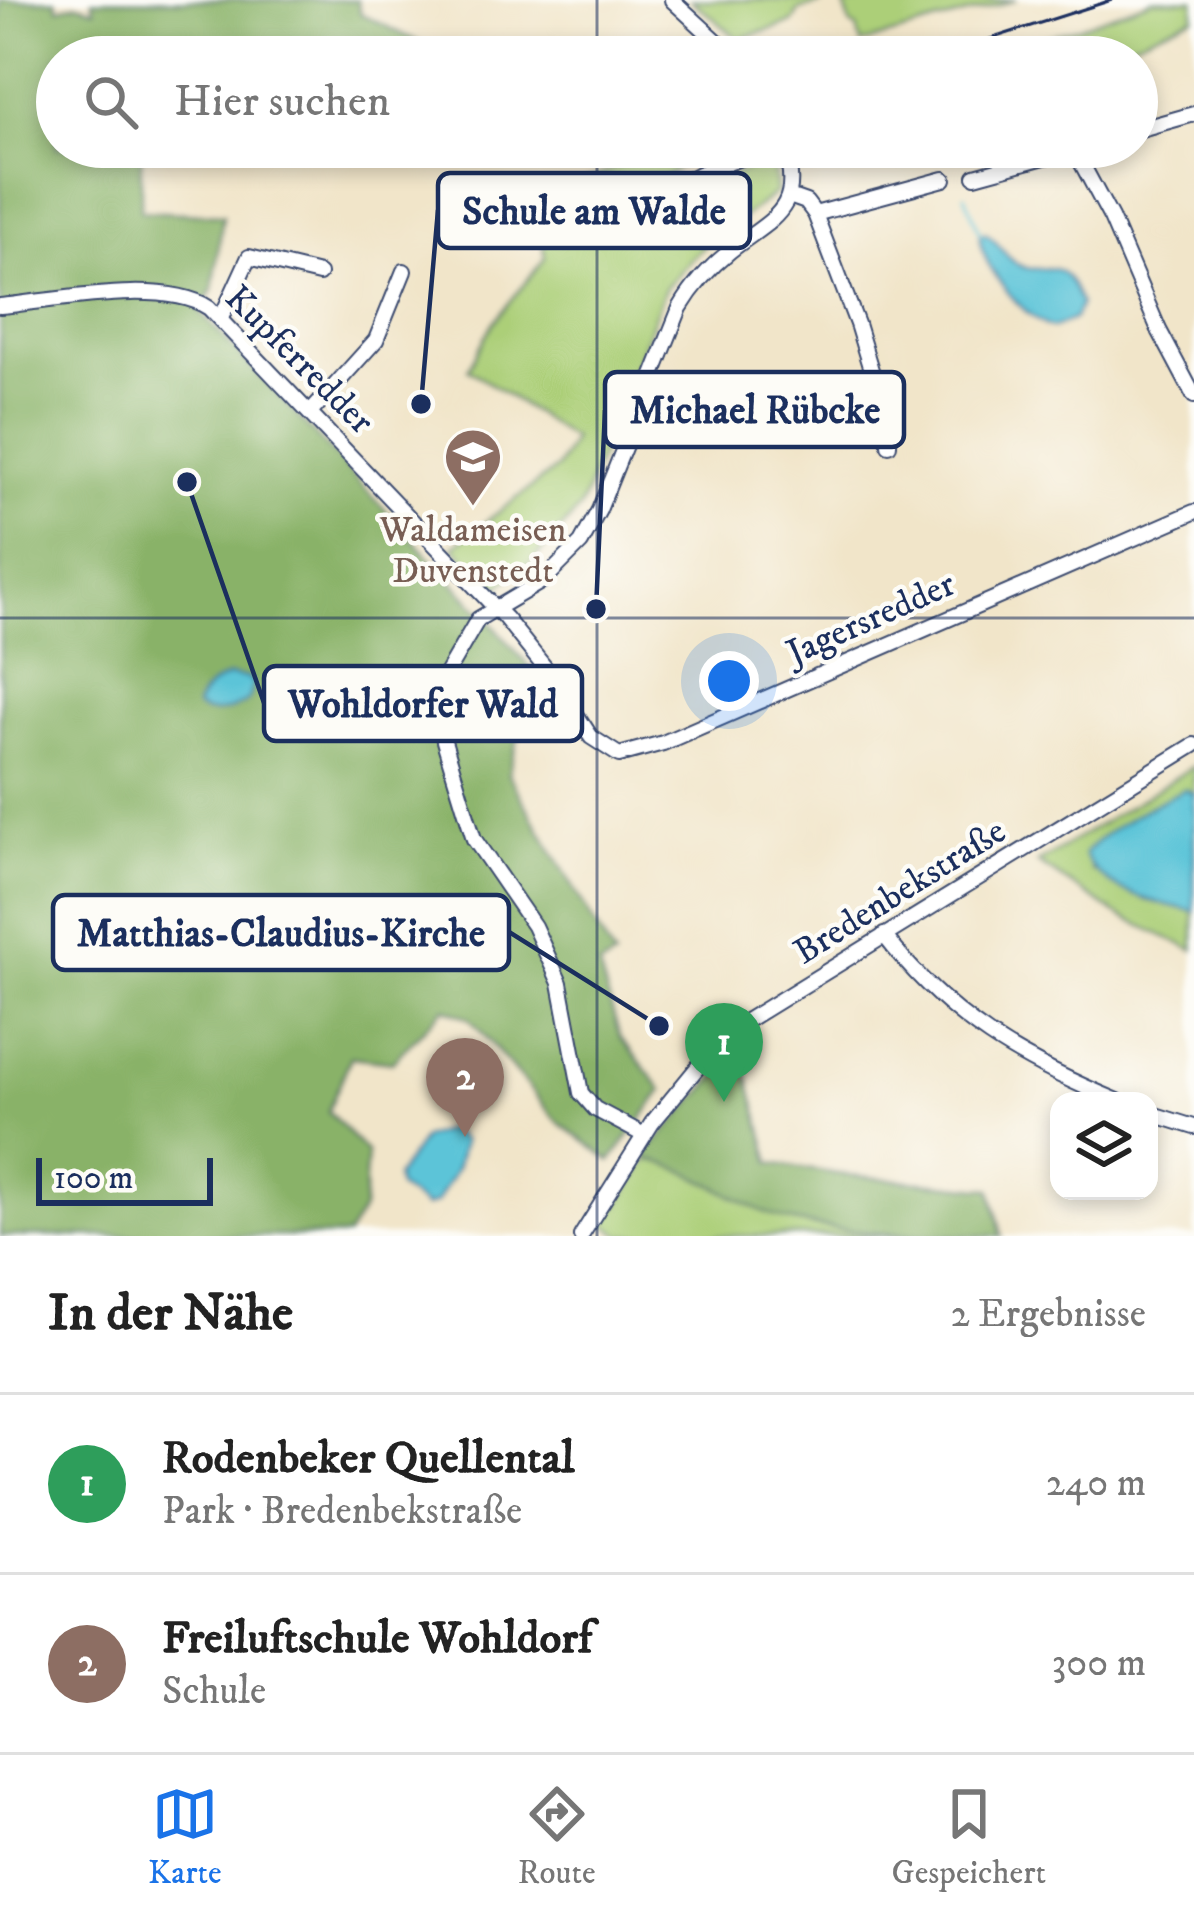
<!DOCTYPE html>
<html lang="de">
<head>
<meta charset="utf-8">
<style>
  body { margin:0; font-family:"IM FELL DW Pica",serif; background:#f6f6f6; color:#222 }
  .controls { position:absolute; right:36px; bottom:36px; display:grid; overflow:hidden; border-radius:24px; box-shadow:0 6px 18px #0003 }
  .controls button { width:108px; height:108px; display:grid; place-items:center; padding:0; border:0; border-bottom:3px solid #e0e0e0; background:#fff; color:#222; font:60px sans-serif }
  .scale { position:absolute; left:36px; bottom:30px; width:177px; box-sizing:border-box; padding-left:12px; border:6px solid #1b2f5e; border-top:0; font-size:33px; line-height:42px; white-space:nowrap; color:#1b2f5e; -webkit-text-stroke:9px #fdfcf7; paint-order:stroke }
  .you { position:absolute; left:729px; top:681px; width:42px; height:42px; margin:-30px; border:9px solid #fff; border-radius:50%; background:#1a73e8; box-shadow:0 0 0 18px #1a73e833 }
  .badge { display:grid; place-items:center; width:78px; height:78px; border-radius:50%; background:#1a73e8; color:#fff; font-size:39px; font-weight:700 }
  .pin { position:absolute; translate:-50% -99px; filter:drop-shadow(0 3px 6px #0008) }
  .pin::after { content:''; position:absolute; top:63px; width:42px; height:36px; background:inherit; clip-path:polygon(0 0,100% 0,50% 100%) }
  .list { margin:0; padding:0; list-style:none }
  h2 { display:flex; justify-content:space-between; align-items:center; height:156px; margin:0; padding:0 48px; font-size:51px }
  h2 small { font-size:39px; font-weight:400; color:#767676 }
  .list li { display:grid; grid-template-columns:78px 1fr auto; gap:36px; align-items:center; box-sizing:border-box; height:180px; padding:0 48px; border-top:3px solid #e0e0e0 }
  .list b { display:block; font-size:45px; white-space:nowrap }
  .list p { margin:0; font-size:39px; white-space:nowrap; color:#767676 }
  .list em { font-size:39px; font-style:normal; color:#767676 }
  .icon { flex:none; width:66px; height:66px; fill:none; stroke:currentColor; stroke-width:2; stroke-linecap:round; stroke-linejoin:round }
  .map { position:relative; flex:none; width:1194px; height:1236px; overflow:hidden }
  .search { position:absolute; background:#fff; box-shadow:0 6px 18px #0003; left:36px; right:36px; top:36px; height:132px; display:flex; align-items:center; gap:30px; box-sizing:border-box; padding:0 42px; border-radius:66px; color:#767676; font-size:45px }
  .sheet { height:516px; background:#fff }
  nav { display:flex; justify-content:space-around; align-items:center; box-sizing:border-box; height:168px; border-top:3px solid #e0e0e0; background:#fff; font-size:33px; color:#767676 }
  nav a { display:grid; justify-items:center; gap:6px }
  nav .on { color:#1a73e8 }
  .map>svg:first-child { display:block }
</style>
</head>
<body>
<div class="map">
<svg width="1194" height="1236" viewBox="0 0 1194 1236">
  <rect width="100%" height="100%" fill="#fdfcf7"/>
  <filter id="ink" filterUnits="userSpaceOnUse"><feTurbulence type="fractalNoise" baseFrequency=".00833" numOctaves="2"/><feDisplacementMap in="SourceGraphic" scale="24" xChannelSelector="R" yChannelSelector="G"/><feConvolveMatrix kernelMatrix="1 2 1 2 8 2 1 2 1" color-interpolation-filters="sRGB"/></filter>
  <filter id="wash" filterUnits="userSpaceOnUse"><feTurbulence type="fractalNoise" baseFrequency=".004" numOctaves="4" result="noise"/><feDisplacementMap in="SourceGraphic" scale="48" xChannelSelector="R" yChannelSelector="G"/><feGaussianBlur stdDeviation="2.7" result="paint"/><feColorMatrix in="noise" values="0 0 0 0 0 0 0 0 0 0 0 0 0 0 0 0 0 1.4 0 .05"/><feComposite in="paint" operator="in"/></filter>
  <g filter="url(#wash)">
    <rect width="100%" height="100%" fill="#f1e5c9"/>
    <g fill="#accf78" stroke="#647f6b" stroke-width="3">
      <polygon points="691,0 820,0 821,4 799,10 792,23 739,39"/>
      <polygon points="873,0 1016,0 861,44 857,28 850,24 845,6"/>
      <polygon points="1153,0 1194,0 1194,17 1098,57 975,57 1070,30"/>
      <polygon points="670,147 727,147 688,162 632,198 645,223 702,188 773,159 776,193 703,247 666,287 580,508 534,560 493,591 454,546 558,467 573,439 468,369 493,323 545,258 537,199"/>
      <polygon points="1194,766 1194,794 1185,790 1144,810 1099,839 1091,870 1146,900 1194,911 1194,950 1118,915 1038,863"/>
      <polygon points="741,1050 771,1163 837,1174 991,1189 1002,1236 622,1236 605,1224 648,1160 645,1154"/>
    </g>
    <g fill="#89b268" stroke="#527063" stroke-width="3">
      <polygon points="0,0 56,0 58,8 78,4 95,9 92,0 357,0 361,14 450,57 57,57 57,147 141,147 141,211 223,215 213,290 200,312 498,630 536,675 508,774 614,958 599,968 620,1037 663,1090 611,1161 558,1122 469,1018 444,1008 392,1062 351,1057 328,1111 367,1153 363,1210 347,1236 0,1236"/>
      <path d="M 741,1050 L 771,1163 L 837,1174 L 991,1189 L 1002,1236 C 934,1236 861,1236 794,1222 C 740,1209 699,1168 648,1160 L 645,1154 Z"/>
    </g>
    <g fill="#5cc4d8" stroke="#3c7a9b" stroke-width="3">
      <path d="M 985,233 C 997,240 1002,252 1013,261 C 1042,284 1058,243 1080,304 L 1074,319 L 1053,328 C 1027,323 976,260 980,234 Z"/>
      <path d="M 229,676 L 248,678 L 253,683 L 248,700 C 235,710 209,718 196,707 C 201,691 214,682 229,676 Z"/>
      <path d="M 1185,789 L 1194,794 L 1194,911 C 1156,903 1102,893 1084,854 C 1113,824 1148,807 1185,789 Z"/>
      <polygon points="448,1129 463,1141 456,1169 436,1203 425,1207 398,1188 396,1177 423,1138"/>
    </g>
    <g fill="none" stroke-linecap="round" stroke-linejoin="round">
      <polyline stroke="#5cc4d8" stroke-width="3" points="965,195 980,234"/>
    </g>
  </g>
  <g filter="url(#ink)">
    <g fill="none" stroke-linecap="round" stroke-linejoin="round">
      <g stroke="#3b4a6e" stroke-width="18">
        <g id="minor">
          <polyline points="672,0 734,57"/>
          <polyline points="1137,130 1194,114"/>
          <polyline points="1074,149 1111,218 1159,330 1194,396"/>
          <polyline points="975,176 1081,147"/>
          <polyline points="789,196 806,202 815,214 857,324 889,429 889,445"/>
          <polyline points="640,208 699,174 768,147"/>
          <polyline points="815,214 944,179"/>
          <path d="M 0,306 C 55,301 164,278 209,308 L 505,618 L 550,674 L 591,737 L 619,755 L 663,743 L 1194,512"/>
          <polyline points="221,318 249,257 319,274"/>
          <polyline points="310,413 376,340 404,271"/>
          <path d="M 884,935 C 949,1020 1021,1061 1118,1101"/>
          <polyline points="1149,1113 1194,1127"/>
          <path d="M 644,1135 L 595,1109 L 581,1093 L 560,983 L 534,926 L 474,839 L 444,741 L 438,701 L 443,679 L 478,619 L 544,580 L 581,543 L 599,510 L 680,308 C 693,286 710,267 730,251 C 772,218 805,210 784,147"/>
          <polyline points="581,1236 652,1123 725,1034 1194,745"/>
        </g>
      </g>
      <use href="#minor" stroke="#fff" stroke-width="14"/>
      <polyline stroke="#1b2f5e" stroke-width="3" points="934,57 1112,0"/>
    </g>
  </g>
  <path fill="none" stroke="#1b2f5e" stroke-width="3" stroke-opacity="0.55" d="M 597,0 L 597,57M 597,147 L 597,1236M 0,618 L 1194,618"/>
  <defs>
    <g id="school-pin" transform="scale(3)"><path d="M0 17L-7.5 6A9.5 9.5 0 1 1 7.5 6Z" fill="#8d6e63" stroke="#fdfcf7"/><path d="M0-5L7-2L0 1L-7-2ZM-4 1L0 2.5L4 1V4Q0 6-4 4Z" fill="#fff"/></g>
  </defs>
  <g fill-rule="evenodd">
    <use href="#school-pin" x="473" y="457"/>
  </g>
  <g text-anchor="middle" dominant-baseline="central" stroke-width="9" stroke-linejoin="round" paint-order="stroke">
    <g font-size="36" fill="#1b2f5e" stroke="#fdfcf7">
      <text transform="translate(299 360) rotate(45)">Kupferredder</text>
      <text transform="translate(871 619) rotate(-24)">Jagersredder</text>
      <text transform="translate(900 892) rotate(-32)">Bredenbekstraße</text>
    </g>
    <g font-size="36" fill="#785e54" stroke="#fdfcf7">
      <text x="473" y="530">Waldameisen<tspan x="473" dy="41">Duvenstedt</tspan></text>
    </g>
  </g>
  <path fill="none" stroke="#1b2f5e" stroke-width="4.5" d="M421 404L438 210M596 609L605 410M187 482L264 703M659 1026L509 932"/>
  <g fill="#1b2f5e" stroke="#fdfcf7" stroke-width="4.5">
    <circle cx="421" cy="404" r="12"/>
    <circle cx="596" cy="609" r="12"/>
    <circle cx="187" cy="482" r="12"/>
    <circle cx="659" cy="1026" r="12"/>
  </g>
  <g fill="#fdfcf7" stroke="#1b2f5e" stroke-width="4.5">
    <rect x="438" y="173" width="312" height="75" rx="12"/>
    <rect x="605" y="372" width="299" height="75" rx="12"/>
    <rect x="264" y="666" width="318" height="75" rx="12"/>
    <rect x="53" y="895" width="456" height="75" rx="12"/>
  </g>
  <g font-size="39" text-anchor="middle" font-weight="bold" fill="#1b2f5e">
    <text x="594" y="224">Schule am Walde</text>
    <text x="755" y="423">Michael Rübcke</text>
    <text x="423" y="717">Wohldorfer Wald</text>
    <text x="281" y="946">Matthias-Claudius-Kirche</text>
  </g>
</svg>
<div class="controls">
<button><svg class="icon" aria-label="layers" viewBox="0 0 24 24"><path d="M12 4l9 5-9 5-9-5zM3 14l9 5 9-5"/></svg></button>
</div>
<div class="scale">100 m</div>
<div class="you"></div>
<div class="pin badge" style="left:724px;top:1102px;background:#2e9e5b">1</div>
<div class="pin badge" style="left:465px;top:1137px;background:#8d6e63">2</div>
<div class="search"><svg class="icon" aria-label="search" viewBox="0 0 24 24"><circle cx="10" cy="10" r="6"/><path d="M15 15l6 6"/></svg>Hier suchen</div>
</div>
<section class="sheet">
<h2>In der Nähe<small>2 Ergebnisse</small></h2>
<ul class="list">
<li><span class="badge" style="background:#2e9e5b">1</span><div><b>Rodenbeker Quellental</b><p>Park · Bredenbekstraße</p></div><em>240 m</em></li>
<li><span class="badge" style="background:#8d6e63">2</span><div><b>Freiluftschule Wohldorf</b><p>Schule</p></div><em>300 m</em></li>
</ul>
</section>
<nav>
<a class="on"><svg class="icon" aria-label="map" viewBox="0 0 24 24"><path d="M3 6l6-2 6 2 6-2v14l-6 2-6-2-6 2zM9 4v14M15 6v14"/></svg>Karte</a>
<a><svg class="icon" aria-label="directions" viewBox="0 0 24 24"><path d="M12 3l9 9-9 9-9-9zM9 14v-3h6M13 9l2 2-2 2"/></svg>Route</a>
<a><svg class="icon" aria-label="saved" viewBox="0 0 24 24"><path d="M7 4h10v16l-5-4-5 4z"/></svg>Gespeichert</a>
</nav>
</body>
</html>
